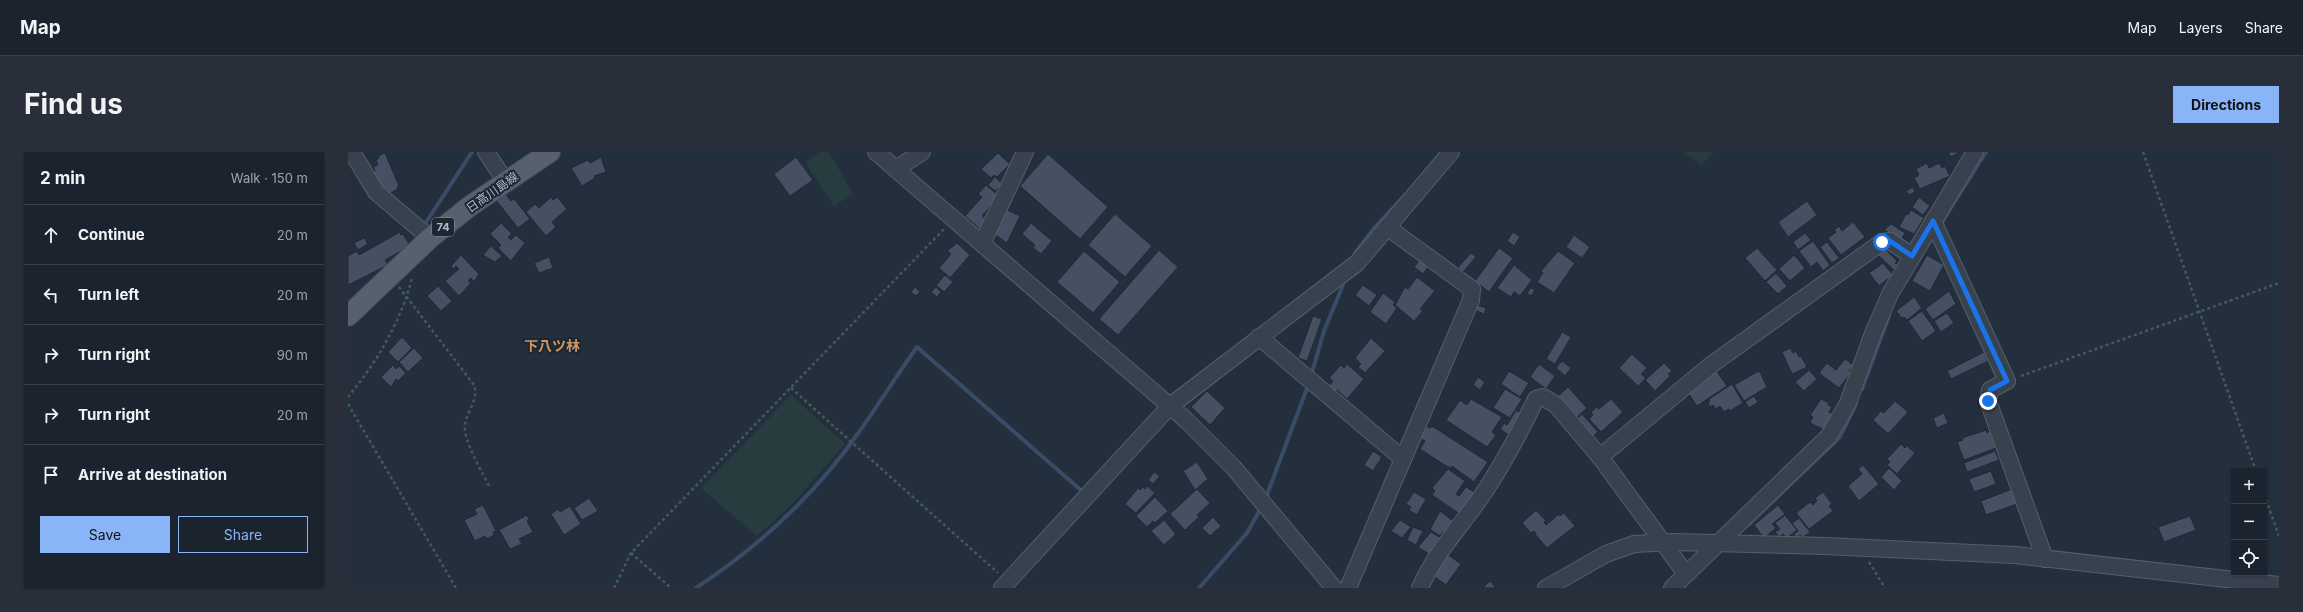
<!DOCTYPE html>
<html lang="en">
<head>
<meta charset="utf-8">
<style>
  body { margin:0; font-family:Inter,"Noto Sans JP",sans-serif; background:#282f3a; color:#f1f3f6 }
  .controls { position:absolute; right:12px; bottom:12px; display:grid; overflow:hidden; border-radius:0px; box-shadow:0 1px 3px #0004 }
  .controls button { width:36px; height:36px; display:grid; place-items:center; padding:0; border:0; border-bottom:1px solid #39404a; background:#1b232e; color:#f1f3f6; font:20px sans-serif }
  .stop { position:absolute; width:12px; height:12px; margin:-9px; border:3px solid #1a73e8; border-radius:50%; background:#fff }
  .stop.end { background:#1a73e8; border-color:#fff; box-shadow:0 1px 4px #0008 }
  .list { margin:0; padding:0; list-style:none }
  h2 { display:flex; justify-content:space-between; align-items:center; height:52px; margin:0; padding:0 16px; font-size:17px }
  h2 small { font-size:13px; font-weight:400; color:#a0a4aa }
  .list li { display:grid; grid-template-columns:26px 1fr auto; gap:12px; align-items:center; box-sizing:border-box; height:60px; padding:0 16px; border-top:1px solid #39404a }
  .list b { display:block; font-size:15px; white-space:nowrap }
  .list em { font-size:13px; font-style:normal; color:#a0a4aa }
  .actions { display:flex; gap:8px; padding:12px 16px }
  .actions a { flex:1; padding:9px 0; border:1px solid #8ab4f8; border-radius:0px; text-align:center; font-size:14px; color:#8ab4f8 }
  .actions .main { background:#8ab4f8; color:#111 }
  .icon { flex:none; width:22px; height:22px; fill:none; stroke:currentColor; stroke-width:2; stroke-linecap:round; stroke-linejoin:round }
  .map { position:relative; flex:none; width:1931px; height:436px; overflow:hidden; border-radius:0px }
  header { display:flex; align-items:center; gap:24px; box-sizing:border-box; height:56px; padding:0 20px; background:#1b232e; border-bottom:1px solid #39404a }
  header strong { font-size:19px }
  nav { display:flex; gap:22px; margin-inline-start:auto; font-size:14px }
  .intro { display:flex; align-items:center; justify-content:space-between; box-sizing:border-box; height:96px; padding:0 24px }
  h1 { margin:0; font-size:28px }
  .button { padding:10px 18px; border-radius:0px; background:#8ab4f8; color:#111; font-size:14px; font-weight:700 }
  main { display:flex; gap:24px; padding:0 24px }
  aside { flex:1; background:#1b232e; border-radius:0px; box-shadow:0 1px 3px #0004 }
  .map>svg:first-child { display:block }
</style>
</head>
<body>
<header>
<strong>Map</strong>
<nav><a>Map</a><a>Layers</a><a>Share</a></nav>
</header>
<div class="intro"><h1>Find us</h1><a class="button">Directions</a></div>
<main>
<aside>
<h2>2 min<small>Walk · 150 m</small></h2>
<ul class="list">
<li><svg class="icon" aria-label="ahead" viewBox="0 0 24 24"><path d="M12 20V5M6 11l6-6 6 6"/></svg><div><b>Continue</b></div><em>20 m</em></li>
<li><svg class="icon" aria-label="left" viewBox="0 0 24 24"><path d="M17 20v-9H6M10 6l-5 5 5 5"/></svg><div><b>Turn left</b></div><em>20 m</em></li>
<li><svg class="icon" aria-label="right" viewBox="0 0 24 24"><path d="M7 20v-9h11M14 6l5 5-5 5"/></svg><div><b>Turn right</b></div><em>90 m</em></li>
<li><svg class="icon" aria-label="right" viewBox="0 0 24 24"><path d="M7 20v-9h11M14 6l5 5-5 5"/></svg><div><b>Turn right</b></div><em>20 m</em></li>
<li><svg class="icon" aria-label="arrive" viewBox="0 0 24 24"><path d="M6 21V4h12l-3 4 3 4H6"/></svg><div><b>Arrive at destination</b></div></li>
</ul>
<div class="actions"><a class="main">Save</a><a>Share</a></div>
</aside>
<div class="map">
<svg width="1931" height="436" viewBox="0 0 1931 436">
  <rect width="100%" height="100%" fill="#242f3e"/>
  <g fill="#263c3f">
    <polygon points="472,0 481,0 505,42 486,54 457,10"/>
    <polygon points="1335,0 1365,0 1354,13"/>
    <polygon points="443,243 497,292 446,350 409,384 353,336"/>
  </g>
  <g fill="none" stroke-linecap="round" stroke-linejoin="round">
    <g stroke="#394c67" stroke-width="4">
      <polyline points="1594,70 1638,0"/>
      <polyline points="75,75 124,0"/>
      <polyline points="1007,101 1027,75 1057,43"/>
      <polyline points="963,224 976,179 995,133 995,127"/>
      <polyline points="1514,237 1541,164"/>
      <polyline points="917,348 961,231"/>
      <polyline points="1400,373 1492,285 1508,252"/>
      <path d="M 348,436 C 411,394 468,342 511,280 C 531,252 549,223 569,195 L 735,340"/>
      <polyline points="851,436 899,381 914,354"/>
    </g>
  </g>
  <g fill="#455162" stroke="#1f2835">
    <polygon points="1600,0 1612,0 1603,5"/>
    <polygon points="37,1 51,34 49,35 50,37 39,43 25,20 27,19 25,15 30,13 28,8 31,6 30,4"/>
    <polygon points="650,1 662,12 649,25 646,23 643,26 633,17"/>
    <polygon points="700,2 760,55 732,87 672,34"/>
    <polygon points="253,5 258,20 246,24 247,26 234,34 223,16 240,8 242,11"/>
    <polygon points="448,5 465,28 442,44 426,22"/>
    <polygon points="1579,11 1581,16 1591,11 1594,16 1597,14 1602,24 1572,37 1566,26 1571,23 1568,17"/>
    <polygon points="647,25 654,32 647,39 640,33"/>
    <polygon points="638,33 651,44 634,64 639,68 632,77 617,64 634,45 630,42"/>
    <polygon points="1565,35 1567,40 1561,43 1558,39"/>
    <polygon points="156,40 163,49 166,47 182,67 170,76 147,47"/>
    <polygon points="203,45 205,48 209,45 219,57 204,70 208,75 198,84 178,60 187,52 191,56"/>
    <polygon points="1571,45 1582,54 1575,63 1564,55"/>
    <polygon points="1459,49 1469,63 1440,85 1430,70"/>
    <polygon points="657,57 672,64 659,91 646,82"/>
    <polygon points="1563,58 1576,66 1566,82 1551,75 1558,62 1560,63"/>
    <polygon points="767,62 804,94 777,125 740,93"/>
    <polygon points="1505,70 1517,85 1493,103 1480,86 1488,80 1486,78 1491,74 1494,79"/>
    <polygon points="153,71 164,82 160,85 163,88 168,83 177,91 163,109 150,96 153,93 142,82"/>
    <polygon points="683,71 704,89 693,102 685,96 687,93 674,82"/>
    <polygon points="1543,72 1557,81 1553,88 1536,78"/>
    <polygon points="52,80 53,83 55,82 62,94 37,108 40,113 0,133 0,104 9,99 11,103"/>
    <polygon points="1165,80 1172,85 1166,94 1159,89"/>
    <polygon points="1457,81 1463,88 1450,98 1445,90"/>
    <polygon points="1226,83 1242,95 1234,106 1218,95"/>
    <polygon points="16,86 20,92 10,98 6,91"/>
    <polygon points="1465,89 1482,113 1475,119 1469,110 1463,115 1451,99"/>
    <polygon points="1479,90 1491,106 1484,111 1472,95"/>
    <polygon points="609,91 622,103 602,126 591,116 603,102 599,99"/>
    <polygon points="143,94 154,104 147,110 135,103"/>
    <polygon points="1151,96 1165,106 1141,140 1127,129"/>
    <polygon points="1409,96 1429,118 1417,129 1397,106"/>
    <polygon points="1537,97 1549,109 1547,111 1550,113 1546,118 1530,103"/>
    <polygon points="811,98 830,115 770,183 751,167"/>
    <polygon points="736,99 772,130 745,161 709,130"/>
    <polygon points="1210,99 1227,111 1206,141 1189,130 1195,121 1193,119"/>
    <polygon points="1123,101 1128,105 1115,120 1110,115"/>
    <polygon points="113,103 131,122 126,130 123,126 120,129 123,131 111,144 97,129 111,117 108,114 106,117 103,114"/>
    <polygon points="1446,103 1457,116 1442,129 1431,117"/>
    <polygon points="1579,103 1596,113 1582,139 1564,129"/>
    <polygon points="201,105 205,116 191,121 186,111"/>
    <polygon points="1073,106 1082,112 1075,122 1066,115"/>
    <polygon points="1535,111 1545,123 1531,134 1521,121"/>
    <polygon points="1166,113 1184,128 1172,144 1166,140 1163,145 1149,136"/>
    <polygon points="1428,121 1439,134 1430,142 1418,130"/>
    <polygon points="597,123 605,130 596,140 588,133"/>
    <polygon points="1069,125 1087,139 1072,157 1075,159 1066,169 1047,153 1057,135 1060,137"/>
    <polygon points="1015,133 1029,143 1021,154 1007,143"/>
    <polygon points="90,134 104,149 93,159 79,144"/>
    <polygon points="567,135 572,140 568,144 563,140"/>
    <polygon points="588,135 593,140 589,145 583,140"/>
    <polygon points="1183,136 1187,138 1183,144 1179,141"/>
    <polygon points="1601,139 1608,152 1585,168 1577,157"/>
    <polygon points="1035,141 1047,150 1045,153 1049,156 1038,172 1022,160"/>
    <polygon points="1566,145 1574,156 1559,168 1556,165 1554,166 1548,159"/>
    <polygon points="1126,152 1138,156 1136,162 1124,157"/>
    <polygon points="1574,159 1588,179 1574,189 1560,169"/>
    <polygon points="1599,161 1606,171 1593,180 1586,169"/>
    <polygon points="965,164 974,167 959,209 950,206"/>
    <polygon points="1214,180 1223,185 1207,212 1198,207"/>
    <polygon points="54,185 64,196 50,210 40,200"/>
    <polygon points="1023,186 1037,199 1017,221 1010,215 1013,212 1007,206"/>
    <polygon points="66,196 75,206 60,220 51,210"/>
    <polygon points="1442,196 1445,201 1448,199 1451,205 1453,204 1459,215 1444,222 1434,200"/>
    <polygon points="1636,200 1640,209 1603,227 1599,219"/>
    <polygon points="1284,202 1299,216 1293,222 1298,226 1290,234 1271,216"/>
    <polygon points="1497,207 1505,213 1501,219 1503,221 1491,236 1471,221 1479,211 1488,218"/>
    <polygon points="1214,209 1223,216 1217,224 1208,216"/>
    <polygon points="1316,211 1324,219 1320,222 1322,224 1307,239 1297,228"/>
    <polygon points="999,212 1016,227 999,247 989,238 987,240 981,234 985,229 981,226 993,213 996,216"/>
    <polygon points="1191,212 1207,224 1198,237 1182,225"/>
    <polygon points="45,213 48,217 51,214 58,221 50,229 48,227 43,235 33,225"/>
    <polygon points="1368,218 1379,234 1349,254 1338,238"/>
    <polygon points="1461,218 1469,227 1456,239 1447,230"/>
    <polygon points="1161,219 1181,231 1172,245 1153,232"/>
    <polygon points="1409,220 1412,220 1419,235 1396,249 1386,233"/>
    <polygon points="1130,225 1137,230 1132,238 1125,233"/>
    <polygon points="1384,232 1395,251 1382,259 1381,257 1376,260 1372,254 1368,257 1365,253 1362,255 1360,251 1362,249 1361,247"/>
    <polygon points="1220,235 1239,256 1227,267 1208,246"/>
    <polygon points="1157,237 1174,247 1162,266 1145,256"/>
    <polygon points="859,239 877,256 862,273 843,255"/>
    <polygon points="1406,244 1410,250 1401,256 1397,250"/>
    <polygon points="1123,247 1154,265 1144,280 1148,283 1139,295 1098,268 1112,248 1119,253"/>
    <polygon points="1263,247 1275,260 1253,280 1241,267 1245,263 1243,260 1249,255 1251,257"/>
    <polygon points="1473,247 1481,251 1480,253 1484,255 1481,260 1485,262 1477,278 1462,271 1465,265 1462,263"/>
    <polygon points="1547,249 1560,260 1540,282 1525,268 1533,259 1536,261"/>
    <polygon points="1168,258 1175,263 1162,284 1152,277 1156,271 1159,273"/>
    <polygon points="1596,261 1600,271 1589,276 1585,266"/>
    <polygon points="1234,262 1250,280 1244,285 1228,268"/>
    <polygon points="1079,274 1082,276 1084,274 1140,310 1126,330 1104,314 1103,316 1095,312 1072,297 1077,289 1071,286"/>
    <polygon points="1638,278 1639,281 1642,279 1648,296 1616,308 1609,290 1615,288 1614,286"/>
    <polygon points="1553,292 1557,296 1559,294 1567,301 1549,322 1539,313 1542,310 1539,307"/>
    <polygon points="1025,299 1034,305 1025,319 1016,313"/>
    <polygon points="1647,299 1651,308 1619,320 1616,311"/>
    <polygon points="849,310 860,327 847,338 835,319"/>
    <polygon points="1515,313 1531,332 1511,349 1500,334 1514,322 1510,317"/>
    <polygon points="1541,316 1554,329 1546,338 1533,325"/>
    <polygon points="1100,317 1117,329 1108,342 1111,344 1118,335 1128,341 1113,363 1084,343 1087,339 1084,336"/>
    <polygon points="1643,319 1648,332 1626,340 1621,327"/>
    <polygon points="806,320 812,324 805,332 800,328"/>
    <polygon points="799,334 807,341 788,361 777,352 790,336 792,338 795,335 797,337"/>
    <polygon points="849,337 862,351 849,363 851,365 837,378 822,362"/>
    <polygon points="1664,337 1669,352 1638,363 1633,349"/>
    <polygon points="1066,340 1078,347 1069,363 1061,358 1063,355 1058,352"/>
    <polygon points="1475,340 1484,352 1481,354 1485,359 1461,377 1448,361 1462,350 1465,353 1469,349 1467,346"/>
    <polygon points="807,345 820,359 807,371 805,369 799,375 788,364"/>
    <polygon points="241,346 250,359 234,368 226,356"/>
    <polygon points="135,353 148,379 145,380 146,383 139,387 137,384 127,389 116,368 129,362 126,357"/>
    <polygon points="1430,353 1437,362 1424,372 1428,376 1416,386 1406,373"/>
    <polygon points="222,354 233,372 216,383 203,362 210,357 212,360"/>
    <polygon points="1188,358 1198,369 1196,370 1198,373 1211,362 1212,364 1216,361 1227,374 1199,396 1187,382 1188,381 1186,379 1183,381 1174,371"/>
    <polygon points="1092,359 1108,371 1099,383 1095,380 1092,384 1082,377"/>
    <polygon points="179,363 181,368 179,369 185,380 171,387 174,392 162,397 151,378"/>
    <polygon points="1437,363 1449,378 1439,386 1435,382 1431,385 1427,380 1432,377 1427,371"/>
    <polygon points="1842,364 1848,378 1816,390 1810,375"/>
    <polygon points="865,365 873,374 862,384 854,376"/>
    <polygon points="1451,366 1462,380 1454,386 1452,383 1449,386 1446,382 1450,379 1444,371"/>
    <polygon points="816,368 828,382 816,393 803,379"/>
    <polygon points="1052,368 1063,375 1054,386 1043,379"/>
    <polygon points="1065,375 1075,379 1068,393 1059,388"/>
    <polygon points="1083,380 1093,386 1084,404 1070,395"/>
    <polygon points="1099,402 1113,412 1098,433 1084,423"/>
    <polygon points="1142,429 1148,436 1135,436"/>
  </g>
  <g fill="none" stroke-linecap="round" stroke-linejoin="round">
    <g stroke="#565f6c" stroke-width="18">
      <g id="minor">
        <polyline points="4,0 28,40 82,86"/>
        <polyline points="138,0 158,30"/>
        <polyline points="528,0 838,268 886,316 986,436"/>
        <polyline points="548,17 574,0"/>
        <polyline points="1585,69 1659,229 1642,238 1640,249 1697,407"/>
        <polyline points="634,92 677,0"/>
        <polyline points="911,185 1055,307"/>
        <polyline points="1252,305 1363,213 1534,90 1542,89 1564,104"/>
        <polyline points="654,436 822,254 1009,111 1103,0"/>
        <polyline points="1000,436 1123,148 1124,137 1039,75"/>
        <path d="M 1072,436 C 1086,402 1114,373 1135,342 C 1155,312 1172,280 1188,247 L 1195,245 L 1208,253 L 1252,305 L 1338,422"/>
        <polyline points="1198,436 1258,402 1286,392 1326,390 1477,394 1667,403 1931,433"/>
        <polyline points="1324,436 1481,284 1500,251 1524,184 1542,142 1627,0"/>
      </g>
    </g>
    <g stroke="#414a57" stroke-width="22">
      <polyline id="major" points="0,164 82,86 122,54 202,0"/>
    </g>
    <g stroke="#44595c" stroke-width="2.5" stroke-dasharray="3 3" stroke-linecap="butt">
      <polyline points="1795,0 1908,319"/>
      <path d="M 51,135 L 126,233 C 131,248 119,258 117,273 C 115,289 135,321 142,336"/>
      <polyline points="1673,224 1931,131"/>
      <polyline points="443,236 650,421"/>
      <path d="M 0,245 C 28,211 53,170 64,126"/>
      <polyline points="0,252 108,436"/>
      <polyline points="1916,342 1931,384"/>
      <polyline points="283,401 323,436"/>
      <polyline points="1521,410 1537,436"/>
      <polyline points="266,436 283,401 596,77"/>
    </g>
    <use href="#minor" stroke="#38414e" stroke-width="16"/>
    <use href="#major" stroke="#56606e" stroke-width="20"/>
  </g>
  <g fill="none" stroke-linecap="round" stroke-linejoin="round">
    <polyline stroke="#1a73e8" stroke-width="5" points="1534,90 1542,89 1564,104 1585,69 1659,229 1642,238 1640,249"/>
  </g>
  <g text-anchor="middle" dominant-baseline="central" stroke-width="4" stroke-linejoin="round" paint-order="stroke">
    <rect fill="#1d2633" stroke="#878f9c" stroke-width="1" x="84" y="66" width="22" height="18" rx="3"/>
    <g font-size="11" font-weight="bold" fill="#b4bcc9">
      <text x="95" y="75">74</text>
    </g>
    <g font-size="12" fill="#b4bcc9" stroke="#1d2633">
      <text transform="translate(144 40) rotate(-35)">日高川島線</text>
    </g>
    <g font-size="14" font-weight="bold" fill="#d59563" stroke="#1d2633">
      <text x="204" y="193">下八ツ林</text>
    </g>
  </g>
</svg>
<div class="controls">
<button>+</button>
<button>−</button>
<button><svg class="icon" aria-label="locate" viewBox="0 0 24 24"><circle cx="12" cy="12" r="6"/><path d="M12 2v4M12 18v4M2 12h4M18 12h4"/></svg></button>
</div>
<div class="stop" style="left:1534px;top:90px"></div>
<div class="stop end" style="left:1640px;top:249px"></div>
</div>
</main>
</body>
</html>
